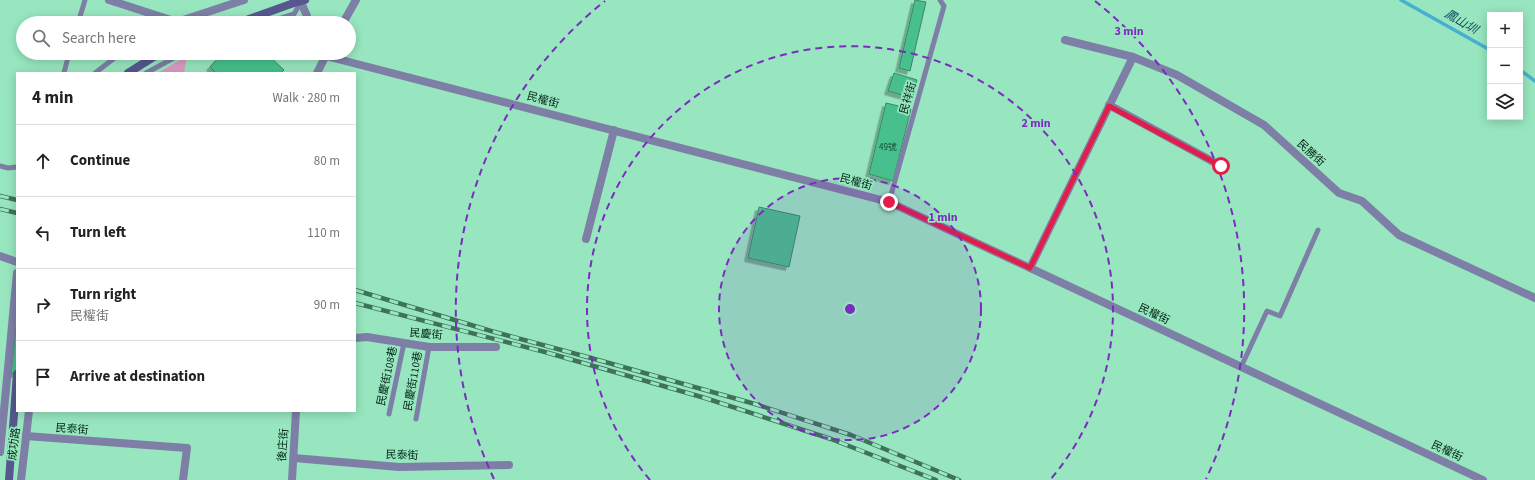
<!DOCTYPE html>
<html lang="en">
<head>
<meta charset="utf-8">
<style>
  body { margin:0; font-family:"Source Sans 3","Noto Sans TC",sans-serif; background:#f6f6f6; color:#222 }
  .controls { position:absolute; right:12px; top:12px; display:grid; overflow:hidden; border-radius:0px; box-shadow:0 2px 10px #0003 }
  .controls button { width:36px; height:36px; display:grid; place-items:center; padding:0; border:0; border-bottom:1px solid #e0e0e0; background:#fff; color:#222; font:20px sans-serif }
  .stop { position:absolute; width:12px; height:12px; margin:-9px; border:3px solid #e11d48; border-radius:50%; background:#fff }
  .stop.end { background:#e11d48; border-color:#fff; box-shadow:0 1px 4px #0008 }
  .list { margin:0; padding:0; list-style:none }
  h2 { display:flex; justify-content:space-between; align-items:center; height:52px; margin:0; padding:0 16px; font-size:17px }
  h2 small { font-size:13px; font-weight:400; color:#767676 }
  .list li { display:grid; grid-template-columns:26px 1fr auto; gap:12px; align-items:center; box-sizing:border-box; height:72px; padding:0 16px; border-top:1px solid #e0e0e0 }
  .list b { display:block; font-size:15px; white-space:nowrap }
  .list p { margin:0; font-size:13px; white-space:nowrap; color:#767676 }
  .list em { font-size:13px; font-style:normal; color:#767676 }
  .icon { flex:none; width:22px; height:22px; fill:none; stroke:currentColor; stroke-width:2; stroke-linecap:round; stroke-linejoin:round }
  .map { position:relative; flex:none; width:1535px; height:480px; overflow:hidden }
  .search { position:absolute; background:#fff; box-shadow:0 2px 10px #0003; left:16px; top:16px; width:340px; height:44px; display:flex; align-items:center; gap:10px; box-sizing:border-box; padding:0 14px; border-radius:22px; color:#767676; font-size:15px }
  .panel { position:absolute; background:#fff; box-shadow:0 2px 10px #0003; left:16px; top:72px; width:340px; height:340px; border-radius:0px }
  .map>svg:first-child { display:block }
</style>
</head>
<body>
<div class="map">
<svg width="1535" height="480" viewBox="0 0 1535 480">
  <defs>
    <filter id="shadow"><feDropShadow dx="-3.5" dy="3.5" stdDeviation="0" flood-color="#0004"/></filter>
  </defs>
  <rect width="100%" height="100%" fill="#97e6bf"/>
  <polygon fill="#dd99c3" points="187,56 184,73 158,73"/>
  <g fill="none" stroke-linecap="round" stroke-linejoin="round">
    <g stroke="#47b0d0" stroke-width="3.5">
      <polyline points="1401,0 1490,50"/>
      <polyline points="1520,70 1535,81"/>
    </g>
  </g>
  <g fill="#47c08d" stroke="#3a8866" filter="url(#shadow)">
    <polygon points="915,0 926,2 910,71 899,68"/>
    <polygon points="223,53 266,53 284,70 281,73 216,73 210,67"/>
    <polygon points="894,73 917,80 912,98 888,91"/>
    <polygon points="886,103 911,109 893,181 869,174"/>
    <polygon points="759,207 800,216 789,267 748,258"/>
    <polygon points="17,318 17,374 11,374"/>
  </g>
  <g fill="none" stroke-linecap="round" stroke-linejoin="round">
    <g stroke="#7d7fa6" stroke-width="5">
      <polyline points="78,23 85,0"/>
      <polyline points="266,23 294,14 301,2"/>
      <polyline points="64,73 69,53"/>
      <polyline points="95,73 121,53"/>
      <polyline points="146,73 183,53"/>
      <polyline points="0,166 8,168 17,167"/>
      <polyline points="889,202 944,6 940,0"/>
      <polyline points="1241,367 1267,311 1280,316 1318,230"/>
      <polyline points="389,414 404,343"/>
      <polyline points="416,419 429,347"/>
    </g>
    <g stroke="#7d7fa6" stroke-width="8">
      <polyline points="109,0 177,22 244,0"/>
      <polyline points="300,0 310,23"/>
      <polyline points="343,23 356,0"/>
      <polyline points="1065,40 1133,57 1177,75 1264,125 1339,193 1362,201 1399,235 1535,298"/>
      <polyline points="324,53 326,56 889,202 1483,480"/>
      <polyline points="317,73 327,53"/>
      <polyline points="1109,105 1221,166"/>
      <polyline points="586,239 614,130"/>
      <polyline points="0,256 17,262"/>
      <polyline points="1030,268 1133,57"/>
      <polyline points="355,338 367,337 429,347 496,347"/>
      <polyline points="26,436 187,448 183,480"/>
      <polyline points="0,452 17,273"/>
      <polyline points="294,458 399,467 509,465"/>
      <polyline points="21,480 29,411"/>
      <polyline points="292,480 296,411"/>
    </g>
    <g stroke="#56578f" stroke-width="8">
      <polyline points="238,23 291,4 305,0"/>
      <polyline points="128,73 160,53"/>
      <polyline points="9,480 17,374"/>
    </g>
    <g stroke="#3e725a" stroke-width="4.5">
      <g id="rail">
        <polyline points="0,196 17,200"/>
        <polyline points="0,209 17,213"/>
        <polyline points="355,290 491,331 591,358 755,404 851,435 959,480"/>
        <polyline points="355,303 545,352 705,398 831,439 936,480"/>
      </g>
    </g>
    <use href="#rail" stroke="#97e6bf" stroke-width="3" stroke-dasharray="9" stroke-linecap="butt"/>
  </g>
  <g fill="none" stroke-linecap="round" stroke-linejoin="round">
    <polyline stroke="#e11d48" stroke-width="5" points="889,202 1030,268 1109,106 1221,166"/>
  </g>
  <circle cx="850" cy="309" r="131" fill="#7b2cbf" fill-opacity=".12"/>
  <g fill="none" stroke="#7b2cbf" stroke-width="2" stroke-dasharray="7 5">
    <circle cx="850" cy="309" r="131"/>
    <path d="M650 480A263 263 0 1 1 1050 480"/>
    <path d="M494 479A394 394 0 0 1 605 1M1095 1A394 394 0 0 1 1206 479"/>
  </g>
  <g text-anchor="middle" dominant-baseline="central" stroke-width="3.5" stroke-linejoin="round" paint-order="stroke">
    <g font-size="9" fill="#154c35">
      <text x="888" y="147">49號</text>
    </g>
    <g font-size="11" fill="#042618" stroke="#97e6bf">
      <text transform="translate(908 98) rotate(-74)">民祥街</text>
      <text transform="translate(543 100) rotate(15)">民權街</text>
      <text transform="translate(1311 153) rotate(42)">民勝街</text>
      <text transform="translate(856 182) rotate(15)">民權街</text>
      <text transform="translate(1154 314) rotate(25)">民權街</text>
      <text transform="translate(426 334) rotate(5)">民慶街</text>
      <text transform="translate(387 376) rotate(-78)">民慶街108巷</text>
      <text transform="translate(413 381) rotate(-80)">民慶街110巷</text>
      <text transform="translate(72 429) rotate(4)">民泰街</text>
      <text transform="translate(14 444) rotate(-83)">成功路</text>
      <text transform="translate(283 445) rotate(-86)">後庄街</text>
      <text transform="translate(1447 451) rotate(25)">民權街</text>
      <text transform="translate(402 455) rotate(2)">民泰街</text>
    </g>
    <g font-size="12" font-style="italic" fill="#0c4a5b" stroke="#97e6bf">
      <text transform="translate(1461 22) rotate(30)">鳳山圳</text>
    </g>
  </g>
  <circle cx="850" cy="309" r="6" fill="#7b2cbf" stroke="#97e6bf" stroke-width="2"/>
  <g font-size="12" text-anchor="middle" font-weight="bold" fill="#7b2cbf" stroke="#97e6bf" stroke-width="3.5" stroke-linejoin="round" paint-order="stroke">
    <text x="1129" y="35">3 min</text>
    <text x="1036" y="127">2 min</text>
    <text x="943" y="221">1 min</text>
  </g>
</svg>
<div class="controls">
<button>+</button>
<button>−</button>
<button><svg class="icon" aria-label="layers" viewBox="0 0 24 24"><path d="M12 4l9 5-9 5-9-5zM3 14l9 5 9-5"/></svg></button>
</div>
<div class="stop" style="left:1221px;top:166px"></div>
<div class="stop end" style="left:889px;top:202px"></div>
<div class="search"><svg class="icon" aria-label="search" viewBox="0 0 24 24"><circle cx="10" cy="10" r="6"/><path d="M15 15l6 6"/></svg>Search here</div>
<section class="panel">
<h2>4 min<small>Walk · 280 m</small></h2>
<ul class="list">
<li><svg class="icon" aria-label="ahead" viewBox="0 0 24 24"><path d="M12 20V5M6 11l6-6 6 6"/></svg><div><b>Continue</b></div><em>80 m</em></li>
<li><svg class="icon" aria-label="left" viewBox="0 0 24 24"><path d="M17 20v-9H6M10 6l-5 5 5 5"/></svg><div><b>Turn left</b></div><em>110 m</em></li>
<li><svg class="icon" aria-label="right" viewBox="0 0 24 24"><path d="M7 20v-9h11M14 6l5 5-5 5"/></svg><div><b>Turn right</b><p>民權街</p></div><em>90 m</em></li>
<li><svg class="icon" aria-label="arrive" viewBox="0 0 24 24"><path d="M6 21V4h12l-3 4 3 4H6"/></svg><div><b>Arrive at destination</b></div></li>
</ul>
</section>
</div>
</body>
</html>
